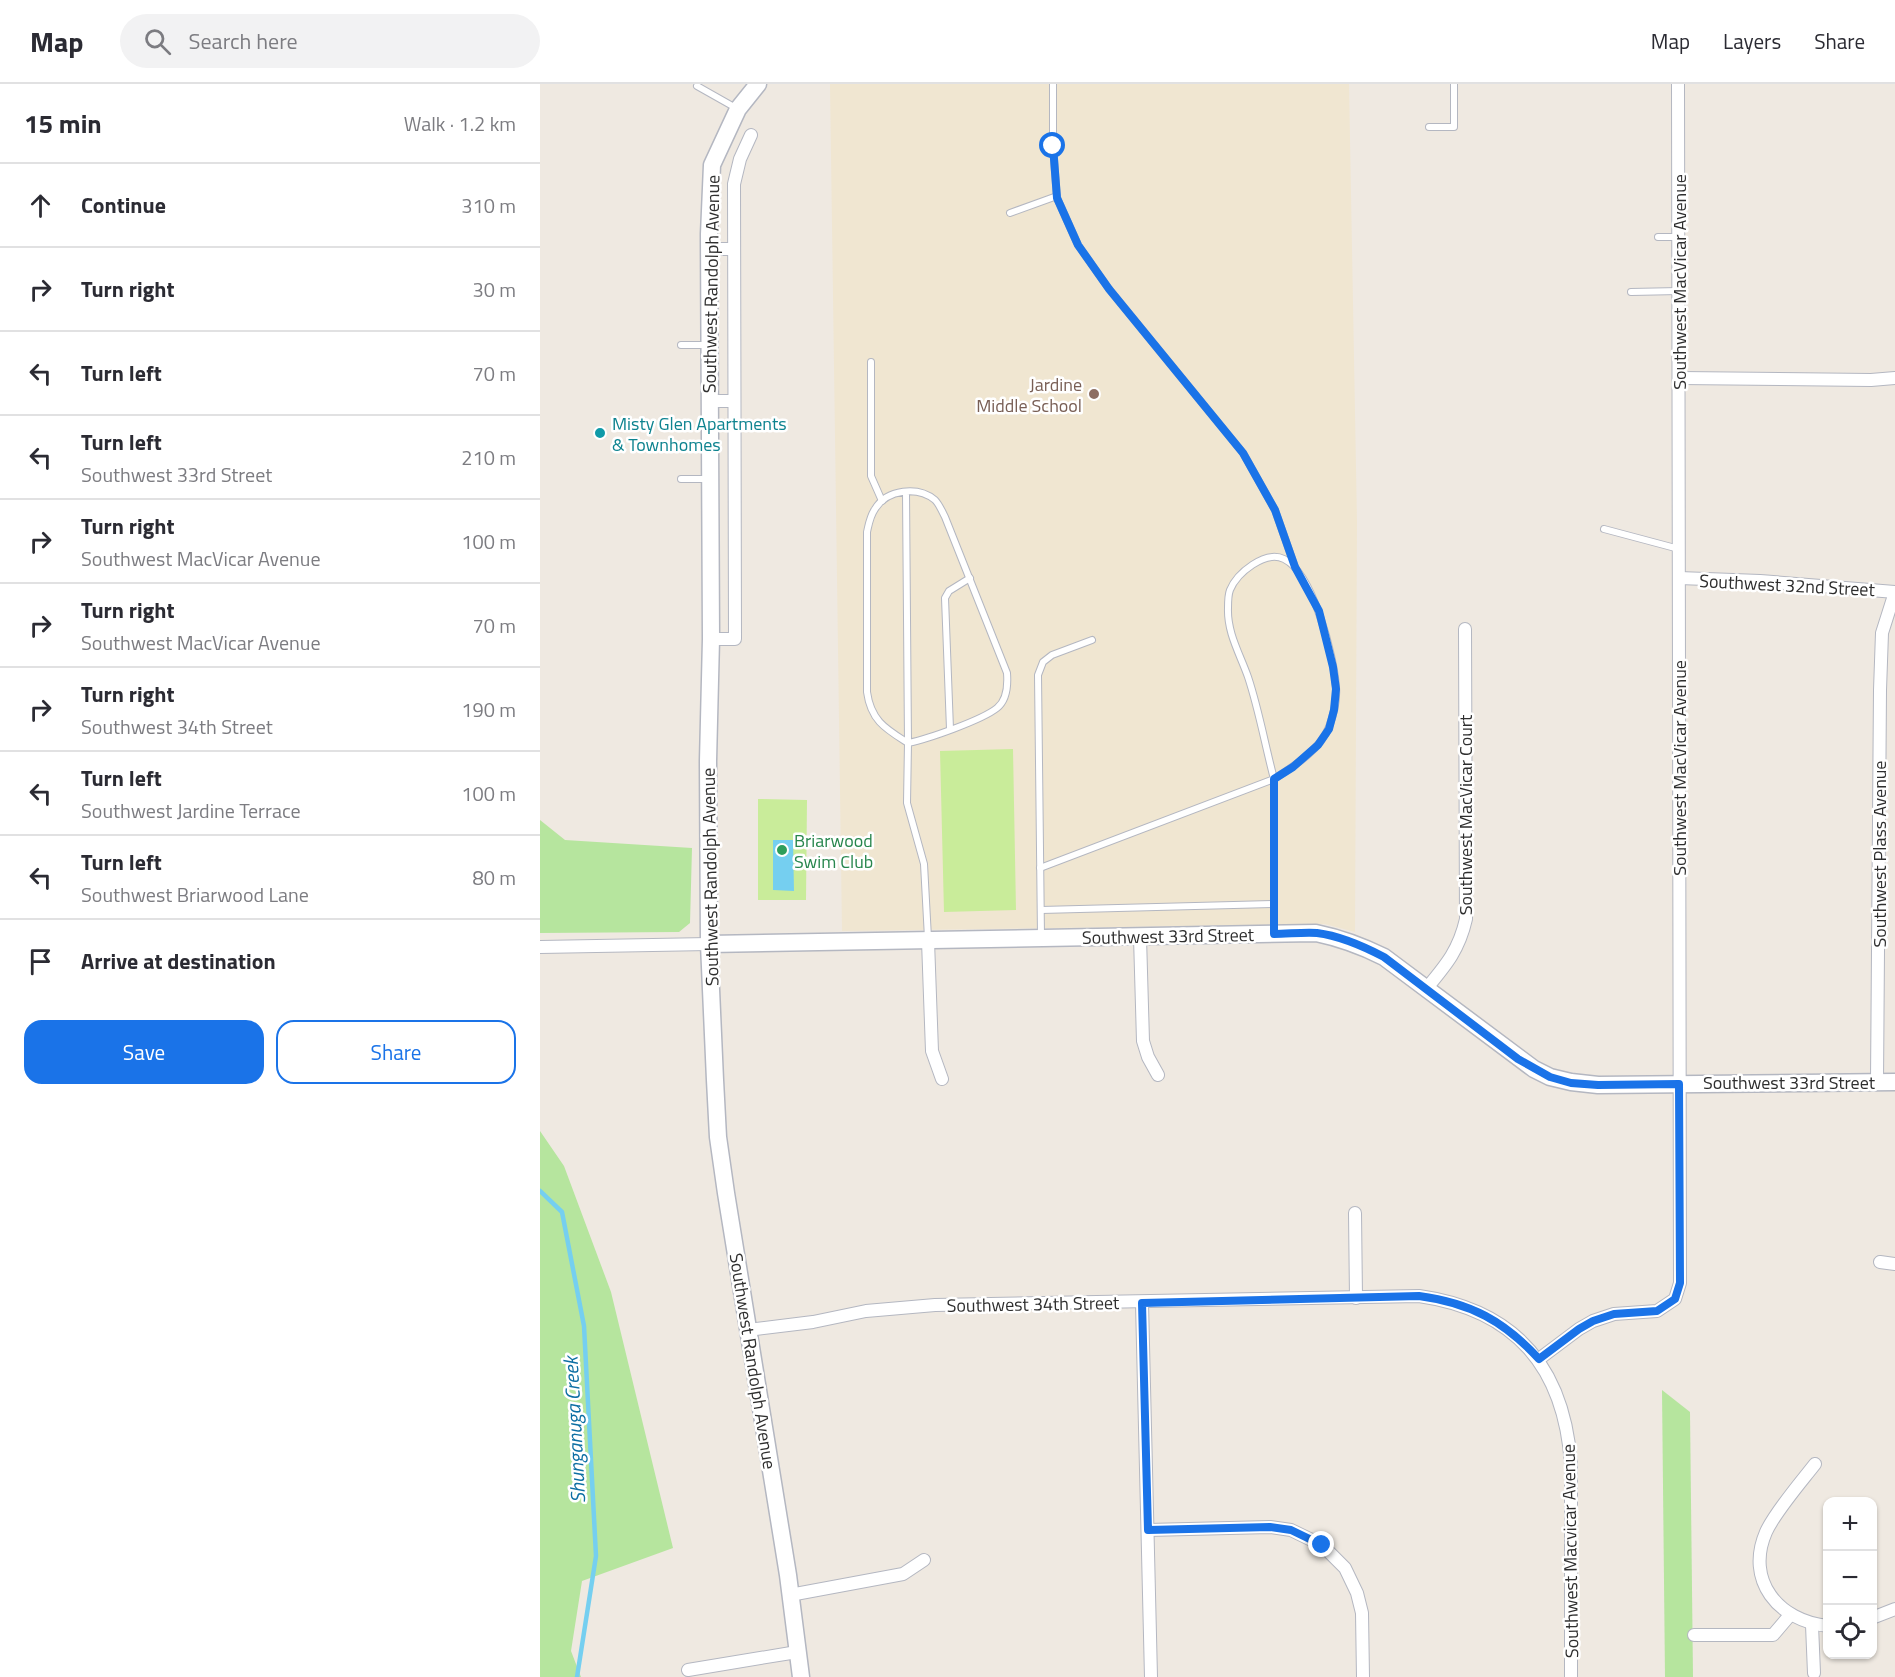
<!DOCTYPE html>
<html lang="en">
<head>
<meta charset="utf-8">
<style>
  body { margin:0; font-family:"Titillium Web",sans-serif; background:#f2f2f3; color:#2b2b33 }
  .controls { position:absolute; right:18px; bottom:18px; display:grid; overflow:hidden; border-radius:12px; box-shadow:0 2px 4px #0004 }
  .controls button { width:54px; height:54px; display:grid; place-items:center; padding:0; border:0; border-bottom:2px solid #e1e1e2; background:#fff; color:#2b2b33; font:30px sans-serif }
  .stop { position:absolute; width:18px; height:18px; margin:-14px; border:4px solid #1a73e8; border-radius:50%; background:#fff }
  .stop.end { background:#1a73e8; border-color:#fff; box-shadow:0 2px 6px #0008 }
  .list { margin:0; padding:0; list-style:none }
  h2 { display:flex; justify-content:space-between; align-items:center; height:78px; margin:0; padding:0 24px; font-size:26px }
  h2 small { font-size:20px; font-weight:400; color:#7c7c81 }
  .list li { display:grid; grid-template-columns:39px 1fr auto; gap:18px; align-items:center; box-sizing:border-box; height:84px; padding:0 24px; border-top:2px solid #e1e1e2 }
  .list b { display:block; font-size:22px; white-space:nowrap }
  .list p { margin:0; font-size:20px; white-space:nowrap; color:#7c7c81 }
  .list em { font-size:20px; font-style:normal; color:#7c7c81 }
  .actions { display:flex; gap:12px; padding:18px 24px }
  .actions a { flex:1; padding:14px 0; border:2px solid #1a73e8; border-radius:18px; text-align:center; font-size:21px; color:#1a73e8 }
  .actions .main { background:#1a73e8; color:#fff }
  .icon { flex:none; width:33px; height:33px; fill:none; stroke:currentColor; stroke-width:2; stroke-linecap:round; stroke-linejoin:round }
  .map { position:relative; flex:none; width:1355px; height:1593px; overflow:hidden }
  header { display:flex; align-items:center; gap:36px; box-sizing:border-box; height:84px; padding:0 30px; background:#fff; border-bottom:2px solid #e1e1e2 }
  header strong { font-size:28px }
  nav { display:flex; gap:33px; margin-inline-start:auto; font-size:21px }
  .search { width:420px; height:54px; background:#f2f2f3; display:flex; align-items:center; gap:15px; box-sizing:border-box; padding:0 21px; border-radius:33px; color:#7c7c81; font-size:22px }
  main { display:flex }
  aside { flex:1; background:#fff }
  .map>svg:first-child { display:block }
</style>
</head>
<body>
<header>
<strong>Map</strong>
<div class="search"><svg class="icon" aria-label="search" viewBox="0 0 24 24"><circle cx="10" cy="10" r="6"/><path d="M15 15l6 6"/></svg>Search here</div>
<nav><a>Map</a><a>Layers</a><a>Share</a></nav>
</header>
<main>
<aside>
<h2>15 min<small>Walk · 1.2 km</small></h2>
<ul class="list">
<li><svg class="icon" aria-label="ahead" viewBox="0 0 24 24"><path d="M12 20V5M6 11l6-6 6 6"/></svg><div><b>Continue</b></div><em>310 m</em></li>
<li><svg class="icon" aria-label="right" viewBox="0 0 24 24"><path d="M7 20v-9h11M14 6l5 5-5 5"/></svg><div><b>Turn right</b></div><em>30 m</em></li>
<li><svg class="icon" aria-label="left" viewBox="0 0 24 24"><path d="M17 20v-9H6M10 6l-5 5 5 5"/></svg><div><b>Turn left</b></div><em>70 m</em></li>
<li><svg class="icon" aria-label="left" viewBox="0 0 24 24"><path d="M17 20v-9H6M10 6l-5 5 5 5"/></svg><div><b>Turn left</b><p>Southwest 33rd Street</p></div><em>210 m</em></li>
<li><svg class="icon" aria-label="right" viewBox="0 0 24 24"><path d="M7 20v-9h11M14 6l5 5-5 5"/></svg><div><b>Turn right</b><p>Southwest MacVicar Avenue</p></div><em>100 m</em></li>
<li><svg class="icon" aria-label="right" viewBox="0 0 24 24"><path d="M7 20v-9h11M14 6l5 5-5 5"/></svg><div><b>Turn right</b><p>Southwest MacVicar Avenue</p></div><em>70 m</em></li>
<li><svg class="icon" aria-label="right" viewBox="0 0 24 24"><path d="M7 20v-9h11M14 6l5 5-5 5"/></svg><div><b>Turn right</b><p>Southwest 34th Street</p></div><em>190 m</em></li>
<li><svg class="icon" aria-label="left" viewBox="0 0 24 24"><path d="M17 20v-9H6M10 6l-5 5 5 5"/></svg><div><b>Turn left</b><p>Southwest Jardine Terrace</p></div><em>100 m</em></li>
<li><svg class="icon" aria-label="left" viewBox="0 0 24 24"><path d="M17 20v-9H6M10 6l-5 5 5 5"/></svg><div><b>Turn left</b><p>Southwest Briarwood Lane</p></div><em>80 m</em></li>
<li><svg class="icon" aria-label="arrive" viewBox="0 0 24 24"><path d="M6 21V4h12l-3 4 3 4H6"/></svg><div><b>Arrive at destination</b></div></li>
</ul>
<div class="actions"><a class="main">Save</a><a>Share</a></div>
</aside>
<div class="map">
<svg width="1355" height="1593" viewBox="0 0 1355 1593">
  <rect width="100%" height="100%" fill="#efe9e1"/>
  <polygon fill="#f0e6d1" points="290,0 809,0 817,438 815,848 785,840 302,847"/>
  <g fill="#b6e59e">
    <polygon points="0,736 25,756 152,764 150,839 139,848 0,849"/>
    <polygon points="0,1047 24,1082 71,1208 133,1464 42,1497 31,1567 41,1593 0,1593"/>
    <polygon points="1122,1306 1150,1328 1153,1593 1125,1593"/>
  </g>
  <g fill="#c9ec9a">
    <polygon points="473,665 476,826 404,828 400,667"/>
    <polygon points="218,715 267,716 266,816 218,816"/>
  </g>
  <polygon fill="#75cff0" points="233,756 253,756 254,807 233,806"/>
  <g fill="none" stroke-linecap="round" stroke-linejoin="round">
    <polyline stroke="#75cff0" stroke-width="4.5" points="0,1107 22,1128 44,1242 56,1472 37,1593"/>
    <g stroke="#b4b7c1" stroke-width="8">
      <g id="lane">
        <polyline points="513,0 513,62 517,114 538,161 569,205 703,369 735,426 755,483"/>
        <polyline points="157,2 196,24"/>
        <polyline points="889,43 914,43 914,0"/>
        <polyline points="470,129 517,112"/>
        <polyline points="1118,153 1139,153"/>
        <polyline points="1091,208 1139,207"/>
        <polyline points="141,261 168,261"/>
        <polyline points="331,278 331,392 342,417"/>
        <polyline points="141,395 170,395"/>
        <path d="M 366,408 L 368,659 C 388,655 442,636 457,624 C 467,616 468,602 467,589 L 405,433 C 402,427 399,420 395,416 C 378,402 347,405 335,425 C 330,432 329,439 327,448 L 327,608 C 331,637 346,645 368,659 L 367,719 L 384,780 L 388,854"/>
        <polyline points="1064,445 1139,465"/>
        <polyline points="410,645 405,514 409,507 430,494"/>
        <path d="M 500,784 L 734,695 C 725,661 719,626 708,593 C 700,570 687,549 688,524 C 688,519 688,511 690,506 C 697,489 725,466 744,475 C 773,489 794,572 796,603 C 797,616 794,630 789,643 C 780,666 754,682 734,695 L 734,848"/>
        <polyline points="501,826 734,820"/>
        <polyline points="501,852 498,591 503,578 512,571 552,556"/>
      </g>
    </g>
    <g stroke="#b4b7c1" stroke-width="14">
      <g id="street">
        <polyline points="169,165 194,165"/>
        <polyline points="1140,294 1331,296 1355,294"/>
        <polyline points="170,317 194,317"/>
        <polyline points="1139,494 1220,497 1355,508"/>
        <polyline points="171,555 195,555 194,100 200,75 211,51"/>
        <polyline points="600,853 603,957 608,973 618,991"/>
        <polyline points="388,857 392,967 402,995"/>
        <polyline points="0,863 169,860"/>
        <path d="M 886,905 C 906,881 919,866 926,835 L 925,545"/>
        <polyline points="1337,998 1340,606 1342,549 1355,508"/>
        <polyline points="815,1129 816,1214"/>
        <polyline points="1340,1178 1355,1180"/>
        <polyline points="602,1219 611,1593"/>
        <path d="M 208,1246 L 273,1238 L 326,1227 L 395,1221 L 879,1212 C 976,1226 1024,1283 1031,1380 L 1031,1593"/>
        <polyline points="999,1275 1039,1245 1053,1237 1074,1230 1117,1227 1135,1215 1140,1199 1138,0"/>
        <path d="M 1275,1380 C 1261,1398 1235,1428 1226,1448 C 1205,1496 1238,1537 1288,1542"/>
        <polyline points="608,1446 730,1443 751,1446 782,1461 805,1484 817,1509 822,1529 823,1593"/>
        <polyline points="250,1511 363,1490 384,1476"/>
        <polyline points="1332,1534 1355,1525"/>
        <polyline points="1272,1541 1274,1589"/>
        <polyline points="1154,1551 1233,1551 1250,1531"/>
        <polyline points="148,1586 257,1568"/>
      </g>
    </g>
    <g stroke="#b4b7c1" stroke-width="19">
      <g id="secondary">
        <polyline points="218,0 198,25 172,81 169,150 171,555 168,677 169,860 175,996 178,1053 186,1109 248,1491 261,1593"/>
        <path d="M 169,860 L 776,849 C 800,854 822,862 844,873 L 994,985 L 1010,993 L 1031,998 L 1058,1001 L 1355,998"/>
      </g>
    </g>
    <use href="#lane" stroke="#fff" stroke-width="6"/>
    <use href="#street" stroke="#fff" stroke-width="12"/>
    <use href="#secondary" stroke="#fff" stroke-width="16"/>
  </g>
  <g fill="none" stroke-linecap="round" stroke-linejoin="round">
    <path stroke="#1a73e8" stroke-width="8" d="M 513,62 L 517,114 L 538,161 L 569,205 L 703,369 L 735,426 L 755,483 L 779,527 L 793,583 L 796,605 L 794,626 L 789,645 L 778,661 L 753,683 L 734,695 L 734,850 C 748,850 763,848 777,849 C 801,852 823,862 844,873 L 978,975 L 1010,993 L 1031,999 L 1058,1001 L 1139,1000 L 1140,1199 L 1135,1215 L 1117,1227 L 1074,1230 L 1053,1237 L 1039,1245 L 999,1275 C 964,1237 931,1219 879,1212 L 602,1219 L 608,1446 L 730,1443 L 751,1446 L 782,1461"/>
  </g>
  <circle fill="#8d6e63" stroke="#fff" stroke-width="2" cx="554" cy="310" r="6"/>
  <circle fill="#0f9aa8" stroke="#fff" stroke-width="2" cx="60" cy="349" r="6"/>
  <circle fill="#2e9e5b" stroke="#fff" stroke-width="2" cx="242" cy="766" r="6"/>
  <g text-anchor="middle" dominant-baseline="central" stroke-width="5" stroke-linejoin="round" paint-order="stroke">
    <g font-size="18" fill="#2e2e2e" stroke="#fff">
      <text transform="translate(1139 198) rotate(-90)">Southwest MacVicar Avenue</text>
      <text transform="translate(171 200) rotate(-89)">Southwest Randolph Avenue</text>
      <text transform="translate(1247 501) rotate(3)">Southwest 32nd Street</text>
      <text transform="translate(1139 684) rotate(-90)">Southwest MacVicar Avenue</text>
      <text transform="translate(925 731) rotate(-90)">Southwest MacVicar Court</text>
      <text transform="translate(1339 770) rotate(-90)">Southwest Plass Avenue</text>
      <text transform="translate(170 793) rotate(-91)">Southwest Randolph Avenue</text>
      <text transform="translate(628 852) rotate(-1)">Southwest 33rd Street</text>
      <text x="1249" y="998">Southwest 33rd Street</text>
      <text transform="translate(493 1220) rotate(-1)">Southwest 34th Street</text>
      <text transform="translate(213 1277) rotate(81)">Southwest Randolph Avenue</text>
      <text transform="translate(1030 1467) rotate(-91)">Southwest Macvicar Avenue</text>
    </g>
    <g font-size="18" fill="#785e54" stroke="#fff" text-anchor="end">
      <text x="542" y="300">Jardine<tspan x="542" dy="21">Middle School</tspan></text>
    </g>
    <g font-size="18" fill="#0d838f" stroke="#fff" text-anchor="start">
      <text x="72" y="339">Misty Glen Apartments<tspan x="72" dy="21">&amp; Townhomes</tspan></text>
    </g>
    <g font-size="18" fill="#27864d" stroke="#fff" text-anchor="start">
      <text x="254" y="756">Briarwood<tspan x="254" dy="21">Swim Club</tspan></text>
    </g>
    <g font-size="20" font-style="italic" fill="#0d6fa3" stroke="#fff">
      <text transform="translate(34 1346) rotate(-93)">Shunganuga Creek</text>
    </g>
  </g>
</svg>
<div class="controls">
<button>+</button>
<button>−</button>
<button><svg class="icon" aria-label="locate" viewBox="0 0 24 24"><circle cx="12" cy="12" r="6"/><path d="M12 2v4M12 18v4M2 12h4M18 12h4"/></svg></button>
</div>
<div class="stop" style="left:513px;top:62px"></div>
<div class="stop end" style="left:782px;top:1461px"></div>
</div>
</main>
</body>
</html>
